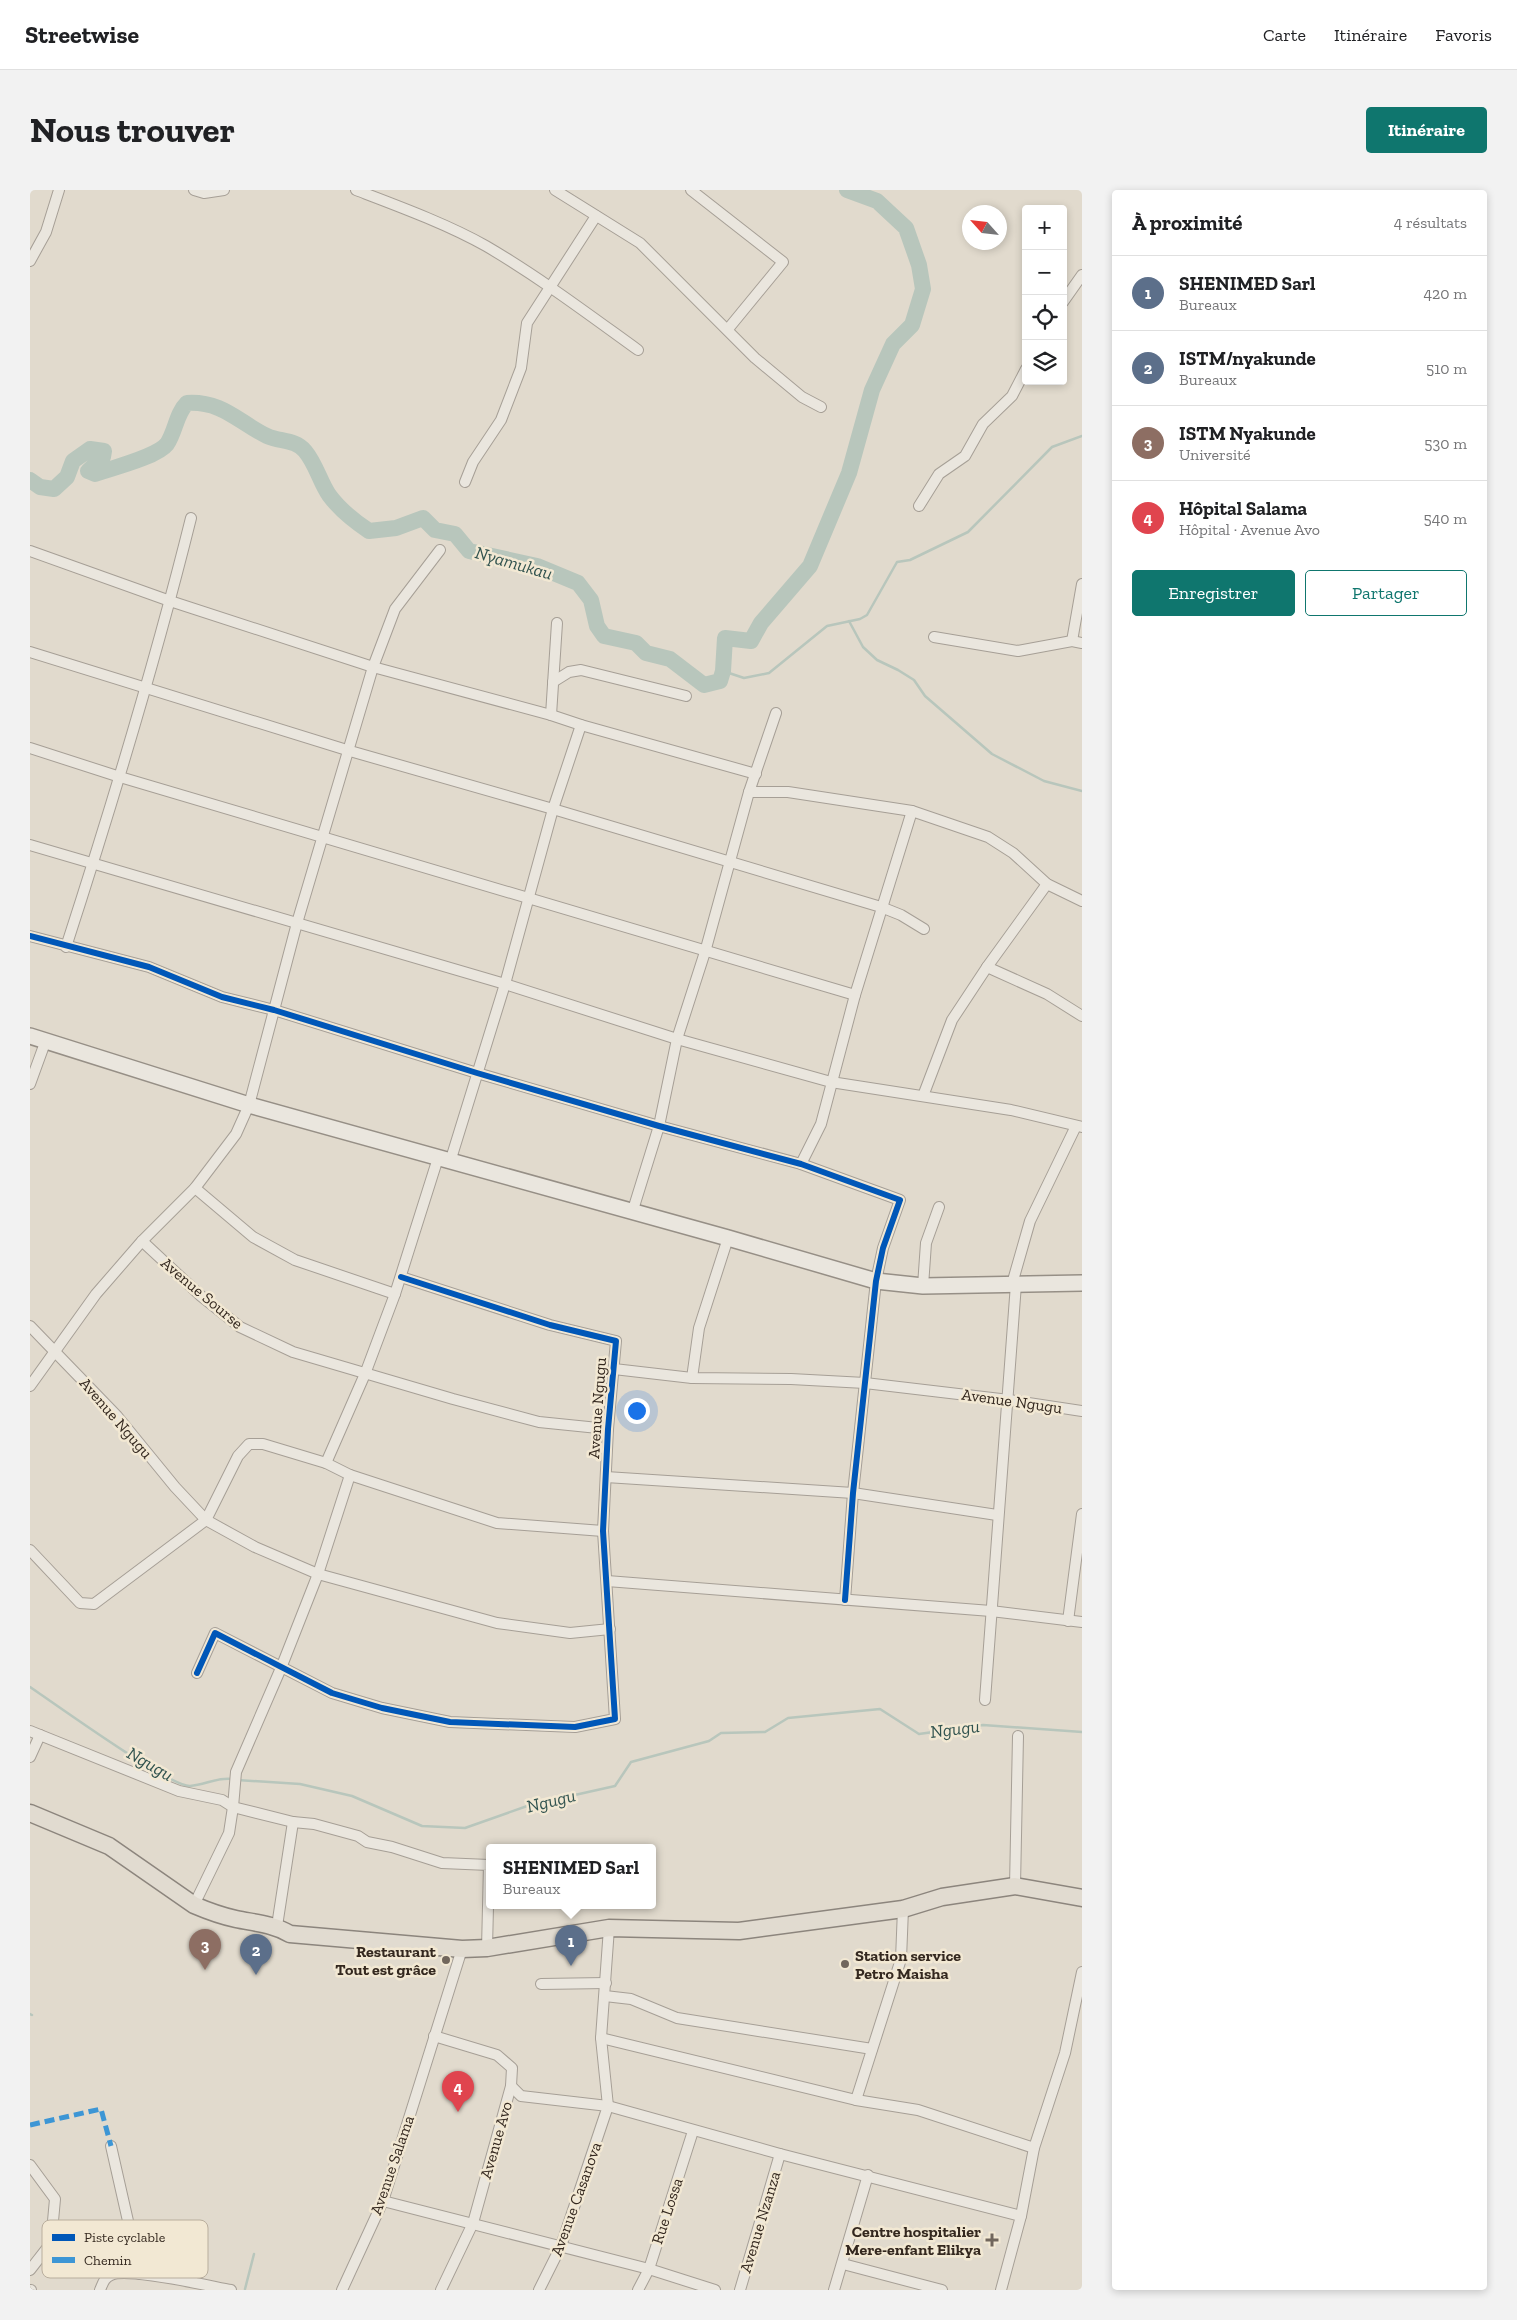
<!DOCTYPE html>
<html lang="fr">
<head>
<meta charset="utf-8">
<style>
  body { margin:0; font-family:"Zilla Slab",serif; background:#f2f2f2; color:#202124 }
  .controls { position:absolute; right:15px; top:15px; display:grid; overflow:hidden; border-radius:5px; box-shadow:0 2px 8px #0003 }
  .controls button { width:45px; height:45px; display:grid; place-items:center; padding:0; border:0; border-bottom:1px solid #e0e0e0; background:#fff; color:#202124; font:25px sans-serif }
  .compass { position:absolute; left:932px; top:15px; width:45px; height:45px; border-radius:50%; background:#fff; box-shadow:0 2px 8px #0003; rotate:297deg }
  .you { position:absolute; left:606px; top:1220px; width:18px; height:18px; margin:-12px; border:4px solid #fff; border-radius:50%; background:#1a73e8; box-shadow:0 0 0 8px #1a73e833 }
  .badge { display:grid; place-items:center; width:32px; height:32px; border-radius:50%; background:#0f766e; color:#fff; font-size:16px; font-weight:700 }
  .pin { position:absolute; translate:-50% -41px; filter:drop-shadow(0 1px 2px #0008) }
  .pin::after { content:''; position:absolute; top:26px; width:18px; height:15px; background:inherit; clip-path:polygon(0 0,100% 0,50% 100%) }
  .popup { position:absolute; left:456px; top:1654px; width:170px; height:65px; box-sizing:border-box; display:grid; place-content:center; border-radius:5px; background:#fff; filter:drop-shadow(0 1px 4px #0005); font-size:16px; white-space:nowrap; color:#757577 }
  .popup b { font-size:19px; color:#202124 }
  .popup::after { content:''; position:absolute; left:50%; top:100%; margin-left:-10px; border:10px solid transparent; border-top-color:#fff }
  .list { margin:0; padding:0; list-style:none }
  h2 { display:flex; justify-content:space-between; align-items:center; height:65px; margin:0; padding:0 20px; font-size:21px }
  h2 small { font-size:16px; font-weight:400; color:#757577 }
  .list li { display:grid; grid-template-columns:32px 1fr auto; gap:15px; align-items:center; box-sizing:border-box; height:75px; padding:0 20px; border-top:1px solid #e0e0e0 }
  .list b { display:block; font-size:19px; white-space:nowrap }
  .list p { margin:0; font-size:16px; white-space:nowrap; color:#757577 }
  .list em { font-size:16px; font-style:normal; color:#757577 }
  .actions { display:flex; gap:10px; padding:15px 20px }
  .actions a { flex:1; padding:11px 0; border:1px solid #0f766e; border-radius:5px; text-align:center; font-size:18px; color:#0f766e }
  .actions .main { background:#0f766e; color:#fff }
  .icon { flex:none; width:28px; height:28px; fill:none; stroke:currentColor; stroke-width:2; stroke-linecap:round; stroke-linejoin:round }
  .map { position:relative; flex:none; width:1052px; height:2100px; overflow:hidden; border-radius:5px }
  header { display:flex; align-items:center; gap:30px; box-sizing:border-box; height:70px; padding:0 25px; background:#fff; border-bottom:1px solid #e0e0e0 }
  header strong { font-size:24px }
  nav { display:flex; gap:28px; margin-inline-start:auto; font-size:18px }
  .intro { display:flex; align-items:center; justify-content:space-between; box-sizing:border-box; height:120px; padding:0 30px }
  h1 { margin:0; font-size:35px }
  .button { padding:12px 22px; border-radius:5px; background:#0f766e; color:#fff; font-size:18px; font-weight:700 }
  main { display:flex; gap:30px; padding:0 30px }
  aside { flex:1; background:#fff; border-radius:5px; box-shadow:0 2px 8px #0003 }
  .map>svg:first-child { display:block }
</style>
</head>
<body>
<header>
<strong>Streetwise</strong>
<nav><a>Carte</a><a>Itinéraire</a><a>Favoris</a></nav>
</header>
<div class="intro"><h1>Nous trouver</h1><a class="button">Itinéraire</a></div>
<main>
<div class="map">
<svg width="1052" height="2100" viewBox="0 0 1052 2100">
  <rect width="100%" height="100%" fill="#e1dacd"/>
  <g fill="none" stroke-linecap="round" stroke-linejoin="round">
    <g stroke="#b8c6bc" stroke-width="2.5">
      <polyline points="819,431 833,457 847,470 868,480 884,490 895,506 962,564 1014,591 1052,601"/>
      <polyline points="693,481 714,488 739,483 797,436 830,429 837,425 867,372 880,370 938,342 1022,257 1052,246"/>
      <path d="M 0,1497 C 24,1513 140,1597 160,1596 C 175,1595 187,1587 202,1589"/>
      <polyline points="207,1590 270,1594 322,1606 392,1636 435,1638 500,1615 585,1596 601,1572 679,1551 691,1543 735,1542 758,1528 850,1519 889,1544 953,1535 1052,1542"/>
      <polyline points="0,1824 2,1825"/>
      <polyline points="215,2099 224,2064"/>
    </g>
    <path stroke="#b8c6bc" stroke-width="16" d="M 0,290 L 10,297 L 24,299 L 37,287 L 43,271 L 60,259 L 74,261 L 73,267 L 58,281 L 65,284 C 82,278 127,267 137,254 C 146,240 146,224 157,213 C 193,211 208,232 237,246 C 250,252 265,249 275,261 C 286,274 290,292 299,305 C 310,320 324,331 339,341 L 366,338 L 393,328 L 405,340 L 425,344 L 439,361 L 507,376 L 548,393 L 561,410 L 567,436 L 574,446 L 606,453 L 616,463 L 640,469 L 674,495 L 690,491 L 693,481 L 695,448 L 721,451 L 731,433 L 780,376 L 819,283 L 842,200 L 863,154 L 882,135 L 893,99 L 889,75 L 876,38 L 847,11 L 817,0"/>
    <g stroke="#a69f96" stroke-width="12">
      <g id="street">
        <polyline points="164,0 174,3 194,0"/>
        <path d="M 326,0 C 368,16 417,34 456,56 C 509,87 558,124 608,160"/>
        <polyline points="525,0 610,53 725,168 772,207 791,217"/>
        <polyline points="661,0 753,72 698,139"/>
        <polyline points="0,71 16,42 29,0"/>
        <polyline points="1033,112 1052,85"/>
        <polyline points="435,292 443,272 471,230 491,178 497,133 566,26"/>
        <polyline points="889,316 909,284 935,266 953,234 982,206 996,179"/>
        <polyline points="0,361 140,411 343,477 521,525 551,535 726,584"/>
        <polyline points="904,447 988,461 1042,451 1052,453"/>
        <polyline points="1042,451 1052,394"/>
        <polyline points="0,462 320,561 523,619 851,717 871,725 894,739"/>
        <polyline points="523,492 539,482 551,480 656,506"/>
        <polyline points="521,525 527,433"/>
        <polyline points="0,558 90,587 825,805"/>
        <polyline points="719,602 758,602 882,621 958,647 983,663 1017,694 1052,711"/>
        <polyline points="0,655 475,794 647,849 801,892 981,920 1052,937"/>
        <polyline points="0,746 119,777 192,807 244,820 447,883 629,936 771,974 870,1010 853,1058 846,1091 823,1303 815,1410"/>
        <path d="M 36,757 C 82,615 125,473 161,328"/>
        <polyline points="957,777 1017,804 1052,826"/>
        <polyline points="0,894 16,850"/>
        <polyline points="893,906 922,830 957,777 1017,694"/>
        <polyline points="420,972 475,794 523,619 551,535"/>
        <polyline points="771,974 791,934 825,805 882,621"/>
        <polyline points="165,998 223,1047 265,1070 365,1104"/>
        <polyline points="602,1023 629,936 647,849 675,762 719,602 746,523"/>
        <polyline points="112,1051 171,1106 210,1137 263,1162 423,1209 509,1232 578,1239"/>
        <polyline points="982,1094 1000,1031 1046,936"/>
        <polyline points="893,1096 896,1053 909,1017"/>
        <polyline points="0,1136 87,1226 145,1297 176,1330 225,1357 288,1384 467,1433 540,1443 580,1439"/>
        <polyline points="584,1179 662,1188 761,1189 835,1193 979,1210 1052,1221"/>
        <polyline points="662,1188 669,1138 698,1048"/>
        <polyline points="0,1196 66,1104 112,1051 165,998 206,944 219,915 267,733 343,477 365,419 410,360"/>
        <polyline points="296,1273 335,1184 365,1104 408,968"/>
        <polyline points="320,1285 288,1384 251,1478 206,1582 203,1617 263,1632 284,1634 328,1646 337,1652 362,1657 412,1673 459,1675 457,1758"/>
        <polyline points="576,1287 823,1303 967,1325"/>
        <polyline points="0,1360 50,1413 64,1414 176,1330 208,1266 219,1254 233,1254 296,1273 320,1285 467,1333 573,1341"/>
        <polyline points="577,1391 961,1421 1052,1432"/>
        <polyline points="1038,1431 1052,1324"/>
        <polyline points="167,1483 185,1443 302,1503 352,1518 420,1532 545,1537 585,1529 573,1341 578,1239 586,1151 520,1135 371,1087"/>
        <polyline points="955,1510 986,1094"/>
        <polyline points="0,1541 149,1601 192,1610 203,1617 199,1643 164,1715"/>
        <polyline points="0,1567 10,1545"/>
        <polyline points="985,1696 988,1546"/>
        <polyline points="247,1736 263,1632"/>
        <polyline points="511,1794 576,1793"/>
        <polyline points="575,1806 601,1809 647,1828 842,1859"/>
        <polyline points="404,1846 467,1865 482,1878 481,1896 443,2033 411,2100"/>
        <polyline points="571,1848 826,1910 888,1920 1004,1958"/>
        <polyline points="481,1896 491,1906 578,1916 750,1964 991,2026"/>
        <polyline points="826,1910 871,1769 873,1719"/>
        <polyline points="81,1956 110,2084"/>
        <polyline points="0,1975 25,2009 21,2053 0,2080"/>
        <polyline points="353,2011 619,2079 685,2100"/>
        <polyline points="813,2074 912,2100"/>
        <polyline points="0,2100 1,2100"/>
        <path d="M 70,2100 C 73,2093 74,2088 81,2085 C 98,2077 179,2096 201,2100"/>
        <polyline points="312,2100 353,2011 432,1759"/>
        <polyline points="509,2100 531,2056 578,1916 571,1848 579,1738"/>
        <polyline points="608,2100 619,2079 663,1941"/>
        <polyline points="710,2100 750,1964"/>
        <polyline points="804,2100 838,1985"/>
        <polyline points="971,2100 991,2026 1004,1958 1035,1863 1052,1782"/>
      </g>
    </g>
    <g stroke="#968f86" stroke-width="18">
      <polyline id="secondary" points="0,846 219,915 698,1048 846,1091 893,1096 1052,1093"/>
    </g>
    <g stroke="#8c857d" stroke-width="19">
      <path id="primary" d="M 0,1623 L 79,1656 L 164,1715 C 178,1721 192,1726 206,1729 C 225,1733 243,1734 260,1744 L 432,1759 L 457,1758 L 579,1738 L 709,1741 L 873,1719 L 912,1707 L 985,1696 L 1052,1708"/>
    </g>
    <use href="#street" stroke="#eae6de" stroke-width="10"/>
    <use href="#secondary" stroke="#eae6de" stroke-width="15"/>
    <use href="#primary" stroke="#e1dbd0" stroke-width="16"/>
    <polyline stroke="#3d96d5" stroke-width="5" stroke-dasharray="10 5" stroke-linecap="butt" points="0,1935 71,1919 81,1956"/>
    <g stroke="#f2e8d3" stroke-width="9">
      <g id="cycleway">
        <polyline points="0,746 119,777 192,807 244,820 447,883 629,936 771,974 870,1010 853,1058 846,1091 823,1303 815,1410"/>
        <polyline points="167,1483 185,1443 302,1503 352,1518 420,1532 545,1537 585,1529 573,1341 578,1239 586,1151 520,1135 371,1087"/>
      </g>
    </g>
    <use href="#cycleway" stroke="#0057b8" stroke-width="6"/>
  </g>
  <g fill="#71665c" stroke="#f2e8d3" stroke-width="2">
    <circle cx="416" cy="1770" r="5"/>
    <circle cx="815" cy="1774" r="5"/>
    <path d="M959.5 2042.5h5v5h5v5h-5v5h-5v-5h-5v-5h5z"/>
  </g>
  <g text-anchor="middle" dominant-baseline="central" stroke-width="5" stroke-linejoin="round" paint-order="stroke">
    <g font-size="16" fill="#34281f" stroke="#f2e8d3">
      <text transform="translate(172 1103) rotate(40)">Avenue Sourse</text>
      <text transform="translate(982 1211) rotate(8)">Avenue Ngugu</text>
      <text transform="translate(567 1218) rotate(-86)">Avenue Ngugu</text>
      <text transform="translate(86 1228) rotate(49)">Avenue Ngugu</text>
      <text transform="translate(466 1950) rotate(-74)">Avenue Avo</text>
      <text transform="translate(362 1975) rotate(-71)">Avenue Salama</text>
      <text transform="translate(546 2009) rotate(-70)">Avenue Casanova</text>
      <text transform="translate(637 2021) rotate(-72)">Rue Lossa</text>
      <text transform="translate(730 2032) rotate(-73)">Avenue Nzanza</text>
    </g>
    <g font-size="16" font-weight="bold" fill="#34281f" stroke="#f2e8d3" text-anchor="end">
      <text x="406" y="1761">Restaurant<tspan x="406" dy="18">Tout est grâce</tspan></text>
      <text x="825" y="1765" text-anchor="start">Station service<tspan x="825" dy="18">Petro Maisha</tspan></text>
      <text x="951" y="2041">Centre hospitalier<tspan x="951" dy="18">Mere-enfant Elikya</tspan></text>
    </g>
    <g font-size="18" font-style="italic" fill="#30524e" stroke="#f2e8d3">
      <text transform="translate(484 373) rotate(16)">Nyamukau</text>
      <text transform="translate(925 1539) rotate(-7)">Ngugu</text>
      <text transform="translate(120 1574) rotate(30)">Ngugu</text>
      <text transform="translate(521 1611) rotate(-14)">Ngugu</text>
    </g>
  </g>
  <rect x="12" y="2030" width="166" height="58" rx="8" fill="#f2e8d3" stroke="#b9ae9d" stroke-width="1"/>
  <rect x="22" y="2044" width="23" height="7" fill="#0057b8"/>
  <rect x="22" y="2067" width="23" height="6" fill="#3d96d5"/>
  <g font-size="14" fill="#34281f">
    <text x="54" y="2052">Piste cyclable</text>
    <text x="54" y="2075">Chemin</text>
  </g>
</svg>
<div class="controls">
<button>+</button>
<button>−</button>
<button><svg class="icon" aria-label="locate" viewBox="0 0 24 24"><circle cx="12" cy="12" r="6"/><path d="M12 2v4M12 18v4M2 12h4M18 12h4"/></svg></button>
<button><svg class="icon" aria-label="layers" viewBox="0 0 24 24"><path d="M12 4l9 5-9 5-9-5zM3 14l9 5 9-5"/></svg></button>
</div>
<svg class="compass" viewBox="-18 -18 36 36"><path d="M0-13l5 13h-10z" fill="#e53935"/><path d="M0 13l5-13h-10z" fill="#757577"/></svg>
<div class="you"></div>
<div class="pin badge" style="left:541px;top:1776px;background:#5c6f8a">1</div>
<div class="popup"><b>SHENIMED Sarl</b>Bureaux</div>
<div class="pin badge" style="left:226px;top:1785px;background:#5c6f8a">2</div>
<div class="pin badge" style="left:175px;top:1780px;background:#8d6e63">3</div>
<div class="pin badge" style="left:428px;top:1922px;background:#e0444e">4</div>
</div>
<aside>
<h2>À proximité<small>4 résultats</small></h2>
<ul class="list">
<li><span class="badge" style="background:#5c6f8a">1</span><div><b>SHENIMED Sarl</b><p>Bureaux</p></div><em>420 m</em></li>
<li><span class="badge" style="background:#5c6f8a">2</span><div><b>ISTM/nyakunde</b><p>Bureaux</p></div><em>510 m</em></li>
<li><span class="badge" style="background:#8d6e63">3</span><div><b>ISTM Nyakunde</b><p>Université</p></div><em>530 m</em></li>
<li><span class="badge" style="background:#e0444e">4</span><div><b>Hôpital Salama</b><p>Hôpital · Avenue Avo</p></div><em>540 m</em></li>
</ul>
<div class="actions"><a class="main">Enregistrer</a><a>Partager</a></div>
</aside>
</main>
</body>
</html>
